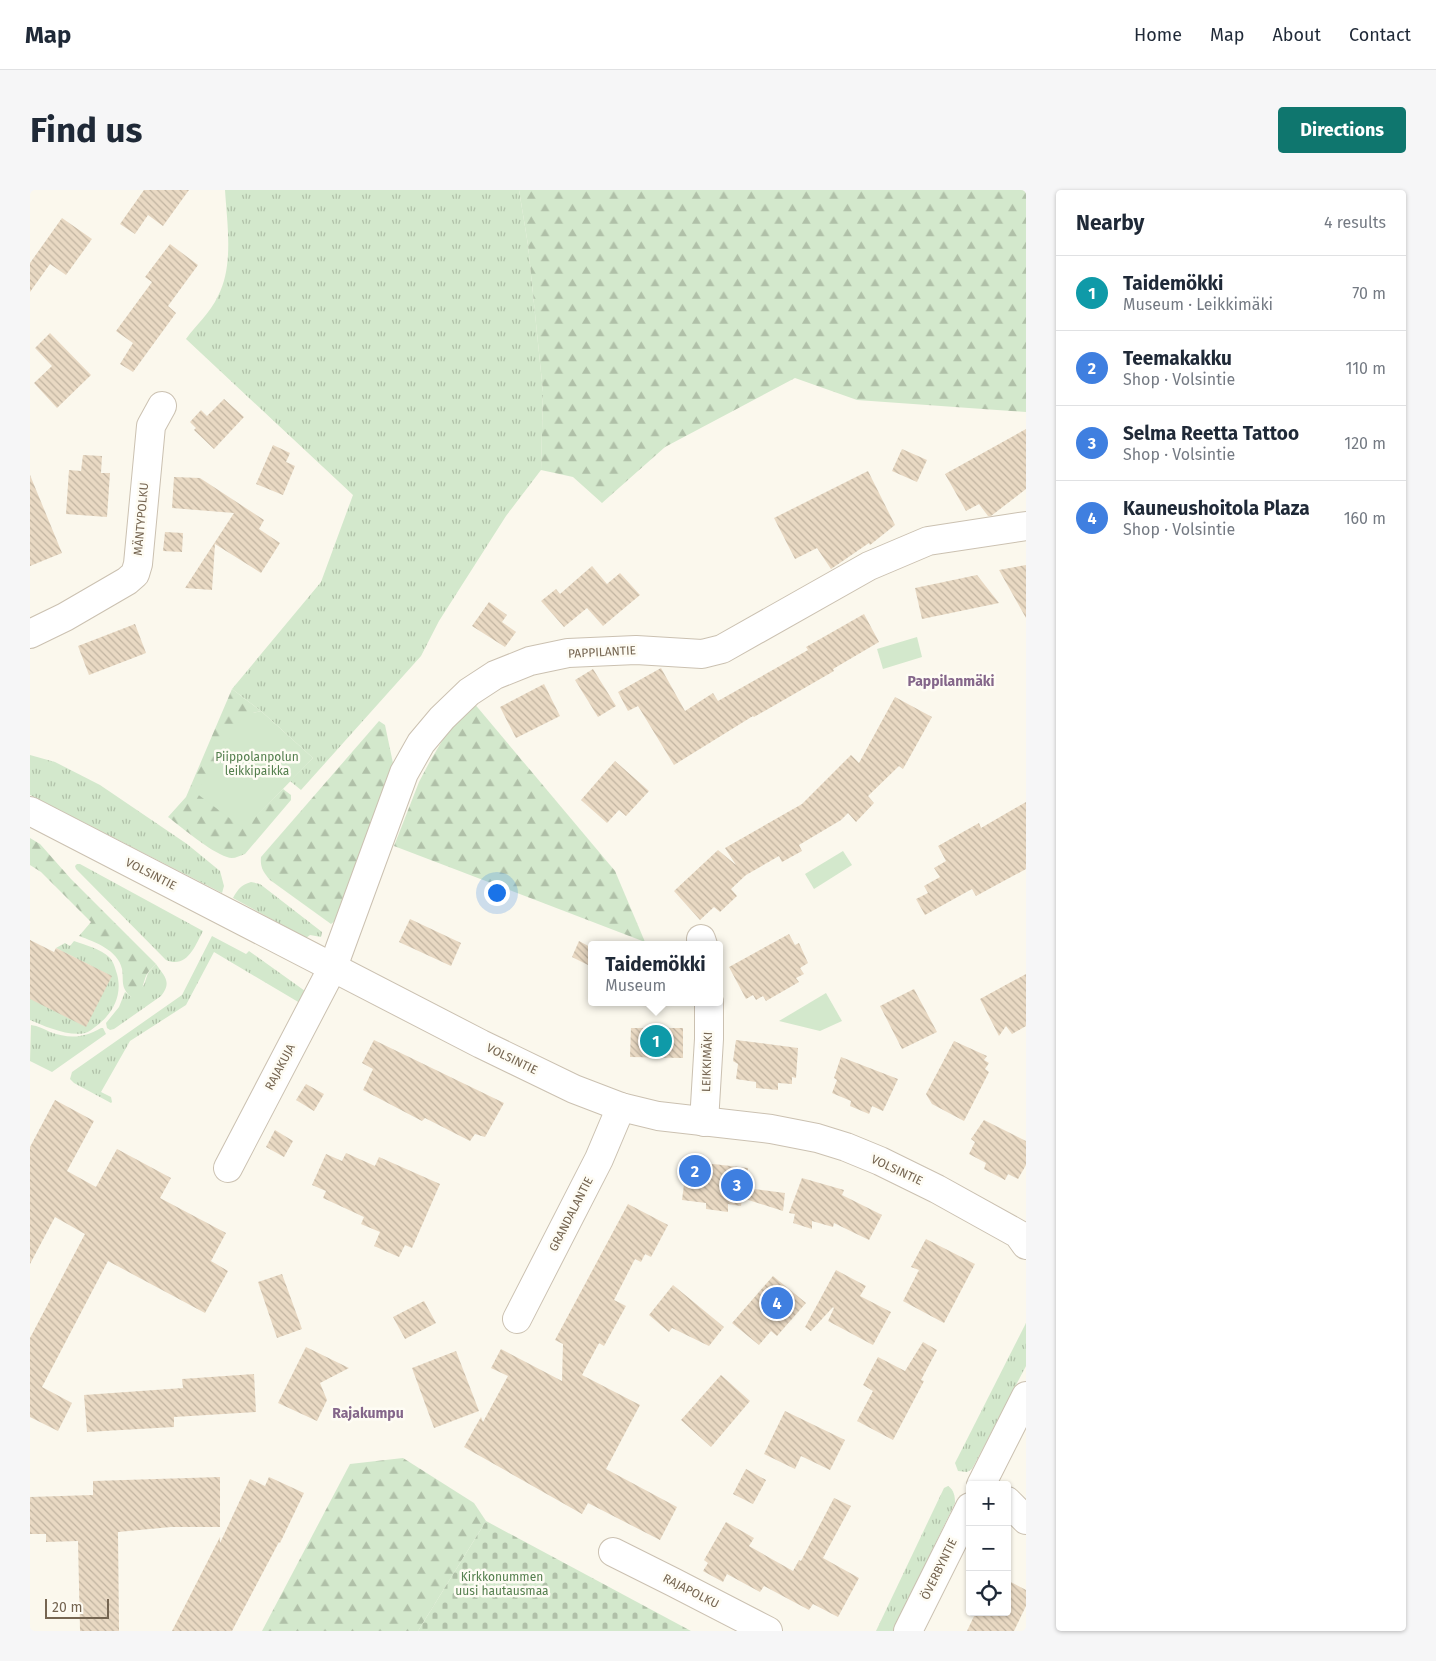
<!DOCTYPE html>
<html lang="en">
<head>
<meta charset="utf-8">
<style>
  body { margin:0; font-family:"Fira Sans",sans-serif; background:#f6f6f7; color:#1f2937 }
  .controls { position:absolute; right:15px; bottom:15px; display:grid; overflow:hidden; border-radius:5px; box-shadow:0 1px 4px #0004 }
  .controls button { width:45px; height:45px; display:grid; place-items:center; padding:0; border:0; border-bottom:1px solid #e0e1e3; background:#fff; color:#1f2937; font:25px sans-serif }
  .scale { position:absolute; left:15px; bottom:12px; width:64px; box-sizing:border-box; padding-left:5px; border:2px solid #756551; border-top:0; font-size:14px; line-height:18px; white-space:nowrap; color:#756551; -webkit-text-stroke:4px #fefcf4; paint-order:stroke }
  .you { position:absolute; left:466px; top:702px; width:18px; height:18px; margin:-12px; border:4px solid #fff; border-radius:50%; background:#1a73e8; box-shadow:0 0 0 8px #1a73e833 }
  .badge { display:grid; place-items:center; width:32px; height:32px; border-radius:50%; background:#0f766e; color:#fff; font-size:16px; font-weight:700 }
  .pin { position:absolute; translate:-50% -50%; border:2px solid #fff; box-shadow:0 1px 5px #0006 }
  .popup { position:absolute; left:558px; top:751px; width:135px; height:65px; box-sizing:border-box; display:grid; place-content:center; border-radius:5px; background:#fff; filter:drop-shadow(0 1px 4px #0005); font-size:16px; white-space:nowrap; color:#747a83 }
  .popup b { font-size:19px; color:#1f2937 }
  .popup::after { content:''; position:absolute; left:50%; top:100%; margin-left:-10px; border:10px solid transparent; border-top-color:#fff }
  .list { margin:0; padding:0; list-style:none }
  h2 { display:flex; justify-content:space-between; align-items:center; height:65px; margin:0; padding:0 20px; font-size:21px }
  h2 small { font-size:16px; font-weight:400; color:#747a83 }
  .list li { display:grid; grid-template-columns:32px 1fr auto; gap:15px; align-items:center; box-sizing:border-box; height:75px; padding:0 20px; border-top:1px solid #e0e1e3 }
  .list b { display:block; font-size:19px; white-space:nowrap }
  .list p { margin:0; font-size:16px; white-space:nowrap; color:#747a83 }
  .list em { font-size:16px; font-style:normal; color:#747a83 }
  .icon { flex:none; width:28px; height:28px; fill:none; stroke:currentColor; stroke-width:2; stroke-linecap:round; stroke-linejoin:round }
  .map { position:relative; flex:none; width:996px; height:1441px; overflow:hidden; border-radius:5px }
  header { display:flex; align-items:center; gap:30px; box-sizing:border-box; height:70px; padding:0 25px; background:#fff; border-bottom:1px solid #e0e1e3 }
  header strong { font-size:24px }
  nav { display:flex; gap:28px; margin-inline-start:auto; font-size:18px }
  .intro { display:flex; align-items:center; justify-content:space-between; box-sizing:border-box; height:120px; padding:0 30px }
  h1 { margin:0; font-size:35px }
  .button { padding:12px 22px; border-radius:5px; background:#0f766e; color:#fff; font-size:18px; font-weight:700 }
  main { display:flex; gap:30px; padding:0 30px }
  aside { flex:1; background:#fff; border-radius:5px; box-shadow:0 1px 4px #0004 }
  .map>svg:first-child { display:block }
</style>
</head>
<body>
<header>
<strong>Map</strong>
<nav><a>Home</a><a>Map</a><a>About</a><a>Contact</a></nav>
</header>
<div class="intro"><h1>Find us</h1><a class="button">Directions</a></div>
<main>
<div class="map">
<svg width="996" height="1441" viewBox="0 0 996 1441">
  <defs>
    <pattern id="grass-tufts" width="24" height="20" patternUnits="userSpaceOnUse" patternTransform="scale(1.25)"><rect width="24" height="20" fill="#d3e8cc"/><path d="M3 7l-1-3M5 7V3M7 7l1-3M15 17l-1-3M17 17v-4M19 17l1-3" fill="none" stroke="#b0c0a8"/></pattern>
    <pattern id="forest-firs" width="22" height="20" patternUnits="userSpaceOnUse" patternTransform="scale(1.25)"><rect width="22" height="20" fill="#d3e8cc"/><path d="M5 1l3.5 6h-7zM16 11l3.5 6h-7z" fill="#b0c0a8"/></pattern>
    <pattern id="cemetery-stones" width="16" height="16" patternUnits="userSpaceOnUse" patternTransform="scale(1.25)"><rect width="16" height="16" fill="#d3e8cc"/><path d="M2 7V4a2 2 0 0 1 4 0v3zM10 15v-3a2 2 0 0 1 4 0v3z" fill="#b0c0a8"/></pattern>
    <pattern id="building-back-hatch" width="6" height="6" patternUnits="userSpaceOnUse" patternTransform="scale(1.25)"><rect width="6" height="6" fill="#e9d9c3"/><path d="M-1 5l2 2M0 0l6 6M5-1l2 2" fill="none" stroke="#c1b4a1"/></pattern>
  </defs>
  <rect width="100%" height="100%" fill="#fbf8ed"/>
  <g fill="url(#grass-tufts)">
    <path d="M 195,0 L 489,0 L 498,55 L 513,202 L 511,280 L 476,326 L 409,431 L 391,466 L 271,600 L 260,591 L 283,568 L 231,521 L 202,499 L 291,392 L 323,305 L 156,149 C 166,135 180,123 188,106 C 204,76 197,33 195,0 Z"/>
    <polygon points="0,565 25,572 70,595 157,654 190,681 194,696 192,703 0,605"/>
    <path d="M 47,674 L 50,674 L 173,741 C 165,756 157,779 136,770 L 46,679 L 45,676 Z"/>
    <path d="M 221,692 L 230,694 L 292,742 L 291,747 L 280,745 L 276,748 L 203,708 C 208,699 211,695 221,692 Z"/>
    <polygon points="182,746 216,764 219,761 275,801 275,816 184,762 156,815 100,851 71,902 81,907 82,912 81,913 44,893 40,889 42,882 152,805"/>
    <path d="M 44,751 C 55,755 71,759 79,767 C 84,772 85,778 87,784 C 93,806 82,825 65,837 C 62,839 59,842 55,843 C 39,847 14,836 0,830 L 0,809 L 81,786 L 26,758 L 35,753 L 40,756 Z"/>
    <path d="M 126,774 C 135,787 142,792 131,806 L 84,839 L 80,840 L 77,838 L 76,833 L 89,817 L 95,802 L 101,807 L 114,795 L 118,783 Z"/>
    <path d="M 1,835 C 8,836 14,839 20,842 C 39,849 54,848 71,838 L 73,838 L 76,844 L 22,882 L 0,871 Z"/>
    <polygon points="996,1133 996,1176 942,1279 937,1282 928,1281 925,1273"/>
    <path d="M 918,1296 C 924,1300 925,1306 925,1313 L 863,1441 L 846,1441 L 914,1298 Z"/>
  </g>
  <g fill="url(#forest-firs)">
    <polygon points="489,0 996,0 996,222 827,210 765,188 635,257 572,313 543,287 511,280 513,202 498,55"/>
    <path d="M 202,499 L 231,521 L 223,523 L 214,638 L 253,599 L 261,605 L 261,610 L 215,664 C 209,666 203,670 197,667 C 179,661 154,639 138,627 L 156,607 Z"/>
    <polygon points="443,512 585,681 615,752 364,656 389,592 399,573 419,539"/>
    <path d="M 349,531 L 355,535 L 364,578 L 310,727 L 301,734 L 240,690 C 233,682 230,677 231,667 Z"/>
    <path d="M 0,648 L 10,654 L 41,689 L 126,774 C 124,777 119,780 117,784 C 112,793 114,806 101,807 C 90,797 94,791 92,779 C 88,760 65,752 49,746 L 61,732 L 11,682 L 0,675 Z"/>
    <polygon points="373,1268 444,1313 456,1331 388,1441 232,1441 320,1274"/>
  </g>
  <polygon fill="url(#cemetery-stones)" points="456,1331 661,1441 388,1441"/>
  <g fill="#d3e8cc">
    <polygon points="887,447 892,467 853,479 847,459"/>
    <polygon points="231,521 283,568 214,639 166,603 211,529 223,523"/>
    <polygon points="813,661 822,675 784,699 775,684"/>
    <polygon points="796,803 812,831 790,841 749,831"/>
  </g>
  <g fill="url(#building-back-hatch)">
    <polygon points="114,0 159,0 133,36 118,25 105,44 90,34"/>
    <polygon points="32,28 62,49 36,85 20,74 0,102 0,73"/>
    <polygon points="140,54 168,75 138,116 146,123 103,182 90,174 103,153 86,141 122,92 115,87"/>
    <polygon points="20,143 61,185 27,218 4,193 22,176 5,158"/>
    <polygon points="194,209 214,227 184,259 164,240 166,238 160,232 171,220 177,226"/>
    <polygon points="996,239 996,299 961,326 958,326 949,314 936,321 915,284"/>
    <polygon points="243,255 260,263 256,272 265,276 253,305 226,294"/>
    <polygon points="872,259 897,270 887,292 862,281"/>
    <polygon points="53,265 72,266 71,283 80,283 77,327 36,324 39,280 51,281"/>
    <polygon points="838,281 865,335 840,355 839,353 801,379 787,358 765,369 744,328"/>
    <polygon points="0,285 32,363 0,376"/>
    <polygon points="144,287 170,288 234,330 229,339 250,353 231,383 185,354 182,400 155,398 204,323 142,318"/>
    <polygon points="135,342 153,343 152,362 133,361"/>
    <polygon points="996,375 996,428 969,380"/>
    <polygon points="562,376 577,394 590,383 610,405 573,436 557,418 534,437 511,411 526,399 530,404"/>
    <polygon points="947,385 969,413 892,429 885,398"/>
    <polygon points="459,412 477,425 472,432 486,442 475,457 442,436"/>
    <polygon points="834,424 849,452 803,479 804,481 724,527 723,526 644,575 608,516 598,521 588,502 631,478 655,521 683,503 688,511 778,460 776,457"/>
    <polygon points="105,434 116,463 59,485 48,456"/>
    <polygon points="563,479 586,516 568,527 545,490"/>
    <polygon points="514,494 530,526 486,548 470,517"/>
    <polygon points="865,507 902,527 873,579 869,576 838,606 844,613 826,632 818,623 811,630 769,655 772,661 752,672 749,666 716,685 701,699 707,706 690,722 684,717 670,730 644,701 688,660 706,675 695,658 772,614 821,565 829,573"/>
    <polygon points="585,571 619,601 596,626 589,620 577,633 551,610"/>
    <polygon points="996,612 996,679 946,706 942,699 895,725 886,709 898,703 894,696 910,687 904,678 916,671 908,656 949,633 951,638"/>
    <polygon points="380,729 431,753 421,776 369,752"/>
    <polygon points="759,744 765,755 769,753 778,773 770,778 774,784 766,788 769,792 736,811 733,806 726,810 723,805 716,809 699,777"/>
    <polygon points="0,750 24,762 26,758 82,786 56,837 0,809"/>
    <polygon points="549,751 562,758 562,777 542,767"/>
    <polygon points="996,784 996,836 982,844 976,836 969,846 950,809"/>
    <polygon points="884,799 907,842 872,859 850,816"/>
    <polygon points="601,838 653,838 653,868 600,867"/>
    <polygon points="344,850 474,913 455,947 445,944 440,951 395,928 392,931 333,900 343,879 332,873"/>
    <polygon points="706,850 768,858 766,888 762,887 762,894 748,893 748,900 726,898 726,892 706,889 708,874 703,871"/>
    <polygon points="924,851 957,866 954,870 959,873 955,879 959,882 934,931 902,914 896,904"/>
    <polygon points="811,867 868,889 853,921 842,916 839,924 820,916 821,911 802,903 807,890 804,888"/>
    <polygon points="276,894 294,904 284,921 266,910"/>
    <polygon points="25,910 64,931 37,981 66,997 87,959 141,988 130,1008 196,1043 181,1071 198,1081 175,1123 78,1071 12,1197 42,1213 28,1241 0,1227 0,1148 55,1044 25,1027 0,1074 0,957"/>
    <polygon points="954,930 996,951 996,975 988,989 978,984 975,990 954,979 956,973 939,964 945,952 941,949"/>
    <polygon points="245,940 263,951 254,967 236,957"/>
    <polygon points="316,963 345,976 349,967 410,994 382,1058 375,1055 369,1067 344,1056 350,1042 331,1034 334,1027 293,1008 296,1001 282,995 296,964 312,971"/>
    <polygon points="657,971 718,978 716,998 755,1003 753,1021 712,1008 711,1016 698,1014 698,1022 676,1019 676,1013 652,1010"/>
    <polygon points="772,988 814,1000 812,1005 852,1025 839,1050 804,1033 803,1037 782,1031 782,1039 763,1033 765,1024 759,1023"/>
    <polygon points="598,1014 638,1035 621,1067 615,1064 611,1072 605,1069 584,1110 596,1116 574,1156 569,1153 552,1185 610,1215 576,1279 647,1317 630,1350 558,1313 552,1324 434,1257 451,1227 453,1232 478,1186 461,1178 471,1159 532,1191 533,1154 525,1150"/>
    <polygon points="896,1049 945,1074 914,1133 873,1111 889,1080 881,1077"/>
    <polygon points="806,1080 836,1096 830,1106 861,1122 843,1155 798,1131 804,1118 803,1117 781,1141 775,1137"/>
    <polygon points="252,1084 272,1139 247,1148 228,1092"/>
    <polygon points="743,1086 776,1113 747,1146 741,1141 729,1155 702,1133"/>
    <polygon points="643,1095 694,1137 679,1156 642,1138 639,1142 619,1125"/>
    <polygon points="394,1111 406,1133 375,1149 363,1127"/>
    <polygon points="893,1152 907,1160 891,1190 894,1191 863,1250 827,1231 843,1201 833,1195 848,1167 875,1181"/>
    <polygon points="276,1157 319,1178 290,1193 297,1210 287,1231 248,1213"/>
    <polygon points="426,1161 449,1221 404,1238 382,1178"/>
    <polygon points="224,1184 226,1222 144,1227 144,1237 57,1242 54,1205 153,1198 152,1189"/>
    <polygon points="691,1185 720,1211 681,1257 651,1230"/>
    <polygon points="755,1221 815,1250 800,1280 771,1266 765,1279 734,1264"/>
    <polygon points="716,1279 736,1290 723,1314 703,1304"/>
    <polygon points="190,1287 190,1337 141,1337 88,1342 89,1441 50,1441 48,1351 16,1352 16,1344 0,1344 0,1307 63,1305 63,1291"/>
    <polygon points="239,1287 274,1303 250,1353 249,1352 202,1441 142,1441 190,1347 190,1353 220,1289 235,1296"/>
    <polygon points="804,1308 821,1316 793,1368 829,1388 808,1427 783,1414 779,1420 734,1396 730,1402 697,1384 693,1392 673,1381 678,1373 674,1370 696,1332 724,1348 719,1356 763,1381 769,1370 771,1371"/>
    <polygon points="977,1390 996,1400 996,1416 984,1441 937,1441 946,1422 977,1422"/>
  </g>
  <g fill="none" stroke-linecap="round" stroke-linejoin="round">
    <g stroke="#cbc1b1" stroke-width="30">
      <g id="minor">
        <polyline points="0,444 35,427 97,391 105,384 108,374 121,236 132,216"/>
        <polyline points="0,621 451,854 544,899 591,917 628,926 741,939 787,948 816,957 850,971 907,999 988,1044 996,1055"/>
        <polyline points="671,749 673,755"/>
        <polyline points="674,932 679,849 679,812"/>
        <polyline points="198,978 303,777 374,583 391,553 412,528 439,502 465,485 500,471 538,463 606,460 672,464 692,459 839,376 898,351 996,336"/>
        <polyline points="487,1129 569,969 591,917"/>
        <polyline points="951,1295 996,1206"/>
        <polyline points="977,1311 996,1330"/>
        <polyline points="583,1362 643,1392 738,1441"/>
        <polyline points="878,1441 940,1317"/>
      </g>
    </g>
    <use href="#minor" stroke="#fff" stroke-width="28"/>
  </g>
  <g text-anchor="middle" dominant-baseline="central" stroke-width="5" stroke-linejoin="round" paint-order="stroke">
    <g font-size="12" fill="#756551" stroke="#fefcf4">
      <text transform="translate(111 329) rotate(-85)">MÄNTYPOLKU</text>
      <text transform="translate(572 462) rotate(-3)">PAPPILANTIE</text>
      <text transform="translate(121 684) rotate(27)">VOLSINTIE</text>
      <text transform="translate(482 869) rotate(26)">VOLSINTIE</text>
      <text transform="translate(677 872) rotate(-88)">LEIKKIMÄKI</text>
      <text transform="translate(250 877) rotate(-62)">RAJAKUJA</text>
      <text transform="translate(867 980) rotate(25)">VOLSINTIE</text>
      <text transform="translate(541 1024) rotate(-63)">GRANDALANTIE</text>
      <text transform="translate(909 1379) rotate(-64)">ÖVERBYNTIE</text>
      <text transform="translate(661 1401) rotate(27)">RAJAPOLKU</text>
    </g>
    <g font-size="12" fill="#547f4e" stroke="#fefcf4">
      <text x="227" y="567">Piippolanpolun<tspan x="227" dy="14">leikkipaikka</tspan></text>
      <text x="472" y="1387">Kirkkonummen<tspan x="472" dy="14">uusi hautausmaa</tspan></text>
    </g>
    <g font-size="14" font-weight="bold" fill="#84668a" stroke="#fefcf4">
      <text x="921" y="491">Pappilanmäki</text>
      <text x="338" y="1223">Rajakumpu</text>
    </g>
  </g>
</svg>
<div class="controls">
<button>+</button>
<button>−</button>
<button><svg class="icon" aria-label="locate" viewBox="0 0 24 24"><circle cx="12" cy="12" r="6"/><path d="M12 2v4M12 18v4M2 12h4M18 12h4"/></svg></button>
</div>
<div class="scale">20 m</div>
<div class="you"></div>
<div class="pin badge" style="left:626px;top:851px;background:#0f9aa8">1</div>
<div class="popup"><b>Taidemökki</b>Museum</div>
<div class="pin badge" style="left:665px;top:981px;background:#3f7fe0">2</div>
<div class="pin badge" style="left:707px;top:995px;background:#3f7fe0">3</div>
<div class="pin badge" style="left:747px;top:1113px;background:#3f7fe0">4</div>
</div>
<aside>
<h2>Nearby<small>4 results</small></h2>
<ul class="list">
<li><span class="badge" style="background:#0f9aa8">1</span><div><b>Taidemökki</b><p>Museum · Leikkimäki</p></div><em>70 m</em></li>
<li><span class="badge" style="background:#3f7fe0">2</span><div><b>Teemakakku</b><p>Shop · Volsintie</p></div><em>110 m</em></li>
<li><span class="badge" style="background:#3f7fe0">3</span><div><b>Selma Reetta Tattoo</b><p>Shop · Volsintie</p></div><em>120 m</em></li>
<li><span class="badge" style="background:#3f7fe0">4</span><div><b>Kauneushoitola Plaza</b><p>Shop · Volsintie</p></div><em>160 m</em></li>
</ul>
</aside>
</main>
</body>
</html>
